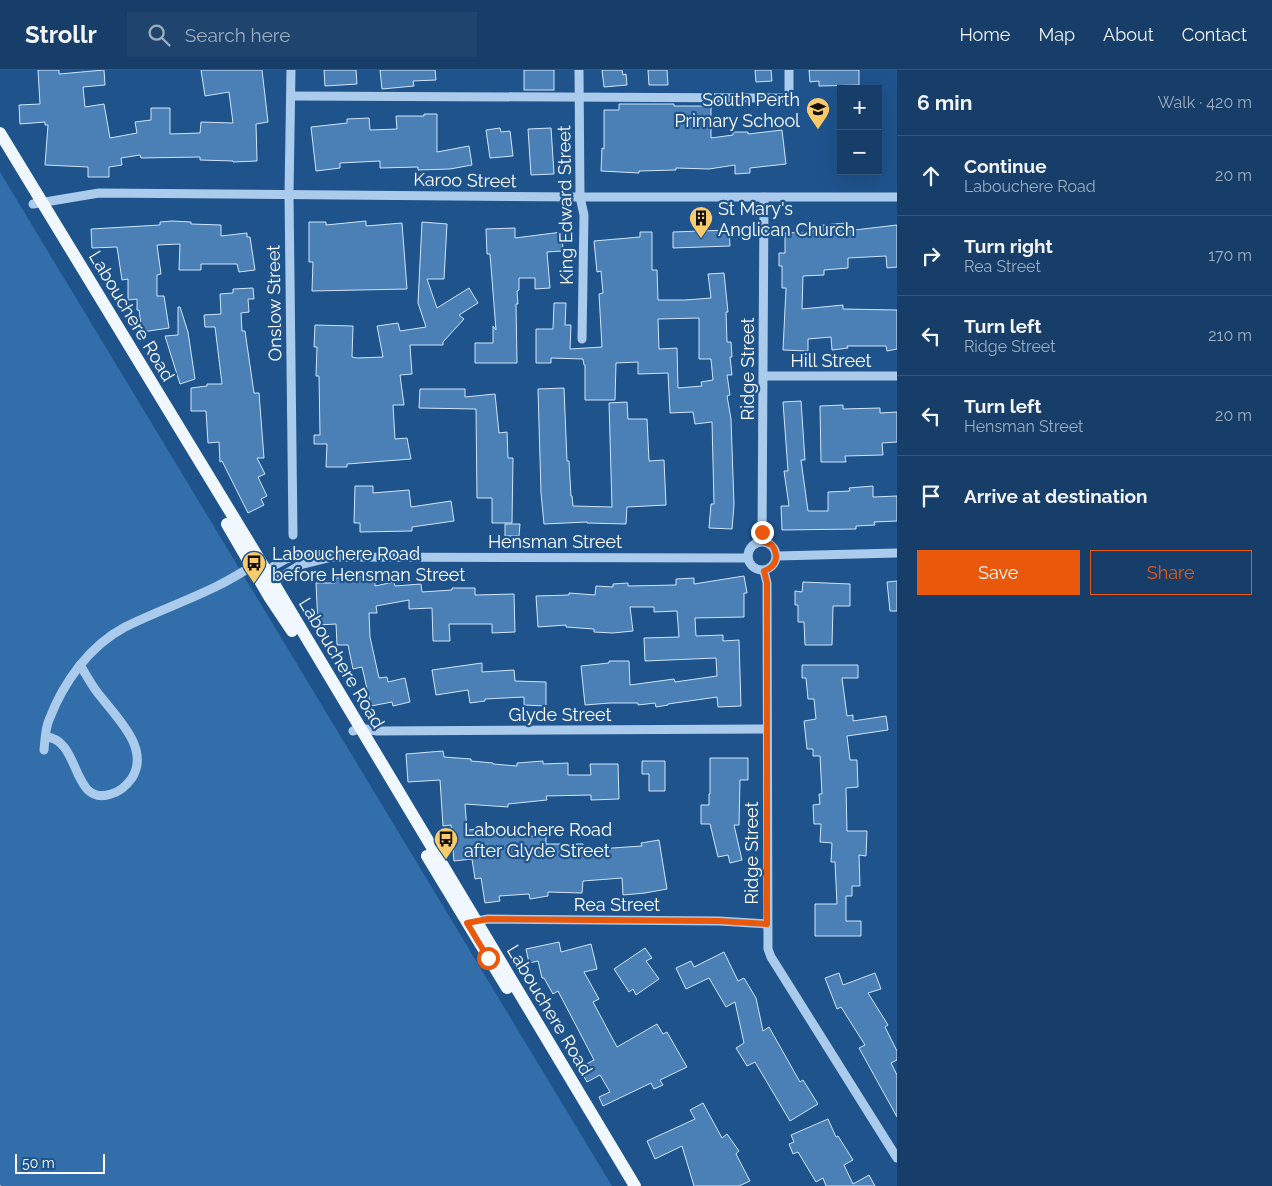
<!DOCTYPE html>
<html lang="en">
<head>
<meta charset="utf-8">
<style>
  body { margin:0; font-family:Raleway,sans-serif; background:#1f456f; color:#f1f3f6 }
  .controls { position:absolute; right:15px; top:15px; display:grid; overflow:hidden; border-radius:0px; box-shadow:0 5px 20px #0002 }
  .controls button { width:45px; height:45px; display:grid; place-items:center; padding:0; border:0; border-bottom:1px solid #35577d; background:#163e69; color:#f1f3f6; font:25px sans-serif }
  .scale { position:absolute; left:15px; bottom:12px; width:90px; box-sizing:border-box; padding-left:5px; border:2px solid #fff; border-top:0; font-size:14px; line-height:18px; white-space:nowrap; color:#fff; -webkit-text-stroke:4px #1e538c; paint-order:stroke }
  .stop { position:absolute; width:15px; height:15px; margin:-11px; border:4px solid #ea580c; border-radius:50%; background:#fff }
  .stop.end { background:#ea580c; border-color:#fff; box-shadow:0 1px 5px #0008 }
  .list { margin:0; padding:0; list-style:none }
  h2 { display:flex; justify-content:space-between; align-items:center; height:65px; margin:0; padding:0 20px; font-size:21px }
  h2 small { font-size:16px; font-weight:400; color:#9eaec0 }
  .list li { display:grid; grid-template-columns:32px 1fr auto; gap:15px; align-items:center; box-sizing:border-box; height:80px; padding:0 20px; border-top:1px solid #35577d }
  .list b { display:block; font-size:19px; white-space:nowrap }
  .list p { margin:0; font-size:16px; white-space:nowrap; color:#9eaec0 }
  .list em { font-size:16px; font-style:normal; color:#9eaec0 }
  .actions { display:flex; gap:10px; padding:15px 20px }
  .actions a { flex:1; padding:11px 0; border:1px solid #ea580c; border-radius:0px; text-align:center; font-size:18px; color:#ea580c }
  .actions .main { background:#ea580c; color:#fff }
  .icon { flex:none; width:28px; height:28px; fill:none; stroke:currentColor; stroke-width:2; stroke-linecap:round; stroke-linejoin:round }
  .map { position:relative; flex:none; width:897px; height:1116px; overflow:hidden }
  header { display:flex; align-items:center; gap:30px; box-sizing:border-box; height:70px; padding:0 25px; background:#163e69; border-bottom:1px solid #35577d }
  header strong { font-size:24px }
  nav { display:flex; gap:28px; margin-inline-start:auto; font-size:18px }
  .search { width:350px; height:45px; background:#1f456f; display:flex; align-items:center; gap:12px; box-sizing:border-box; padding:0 18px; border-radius:0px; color:#9eaec0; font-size:19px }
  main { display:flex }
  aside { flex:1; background:#163e69 }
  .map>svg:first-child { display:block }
</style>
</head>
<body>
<header>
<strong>Strollr</strong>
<div class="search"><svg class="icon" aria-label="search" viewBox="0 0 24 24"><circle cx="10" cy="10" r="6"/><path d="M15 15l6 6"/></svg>Search here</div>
<nav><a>Home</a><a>Map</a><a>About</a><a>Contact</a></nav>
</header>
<main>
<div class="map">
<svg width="897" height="1116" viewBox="0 0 897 1116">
  <rect width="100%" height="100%" fill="#1e538c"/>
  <polygon fill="#326eaa" points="0,102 612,1116 0,1116"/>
  <g fill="#4b80b6" stroke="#d0e5f9" fill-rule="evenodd">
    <polygon points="38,0 59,0 59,4 104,0 105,15 83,17 85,37 104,34 110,68 137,63 135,52 151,50 151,38 170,38 170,64 200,63 201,52 233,53 229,22 205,26 201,0 262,0 268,52 256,54 257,91 233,92 233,91 200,90 200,87 141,88 140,85 121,88 122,95 109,97 109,107 88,107 88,97 45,95 48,55 45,55 45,52 20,54 19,35 40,34"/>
    <polygon points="324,0 356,0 357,14 325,16"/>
    <polygon points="380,0 435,0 436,10 413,11 414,16 382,19"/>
    <rect x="524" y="0" width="30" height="20"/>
    <polygon points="602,0 622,0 623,5 626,4 627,15 604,17"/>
    <polygon points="648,0 667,0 668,15 649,15"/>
    <polygon points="755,0 771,0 772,11 756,12"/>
    <polygon points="809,0 859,0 859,15 819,16 819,11 810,12"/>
    <polygon points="619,34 674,34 674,36 711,36 711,68 733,65 733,62 748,62 748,64 782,60 786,94 750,98 750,103 735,104 735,95 709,99 676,98 676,100 639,101 639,103 601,101 602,78 604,79 604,40 619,40"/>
    <polygon points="424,44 437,44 437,82 469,76 472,95 450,99 418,100 418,97 380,98 380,91 340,93 340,98 316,101 311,57 347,53 347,49 369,48 370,60 397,59 396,46 424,46"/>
    <polygon points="500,58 501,62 510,61 513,86 490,88 486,60"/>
    <polygon points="551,58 554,104 531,105 528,59"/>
    <polygon points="172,151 191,152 191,154 221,155 221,166 247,163 247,167 250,167 255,200 239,202 237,194 201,194 201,200 179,200 180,174 157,175 161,204 157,205 157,226 164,226 169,258 142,262 139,240 137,240 137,229 128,230 128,209 122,210 117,177 92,178 91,159 160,155 160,152"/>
    <polygon points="366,151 366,156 402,153 407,219 312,221 313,192 309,192 309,152 326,152 326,155"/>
    <polygon points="422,152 447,154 444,209 427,209 437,238 469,218 478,233 459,245 464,249 443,272 443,275 410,275 412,304 400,305 404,335 393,335 395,369 407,368 411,389 347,394 347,397 326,397 327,374 314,374 314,365 320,365 319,306 316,306 317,277 314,277 315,255 353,256 352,287 357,288 383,287 377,256 398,253 400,261 426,257 418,233"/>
    <polygon points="846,153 846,161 897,155 897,197 887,198 886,186 848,188 848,198 824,200 824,205 803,206 802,239 843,235 843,239 897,240 897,279 887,281 886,276 847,276 848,278 832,280 831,267 808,269 808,281 783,280 786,218 782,218 782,196 779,196 779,183 785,183 785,163 813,162 813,156"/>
    <polygon points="515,158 515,168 562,162 563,181 547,182 550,218 535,219 535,208 519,208 519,220 517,221 518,234 516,234 517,293 475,293 475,273 493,273 493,256 496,260 490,184 487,184 486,159"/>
    <polygon points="729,160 730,176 673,178 673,162"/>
    <path d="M 640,162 L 652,162 L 652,200 L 657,200 L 658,230 L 685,230 L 711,228 L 708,204 L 724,203 L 728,242 L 726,242 L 727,272 L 731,272 L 732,287 L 730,287 L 732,305 L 727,305 L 730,325 L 727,326 L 731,349 L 734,435 L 732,459 L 709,458 L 711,434 L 714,434 L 712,352 L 695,354 L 693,342 L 670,343 L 668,303 L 638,304 L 638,292 L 616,293 L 615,330 L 585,330 L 585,295 L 584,295 L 583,289 L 551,288 L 551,293 L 536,293 L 536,259 L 553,259 L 554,233 L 566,233 L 565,255 L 571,255 L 570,279 L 602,277 L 599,224 L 603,223 L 601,201 L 597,202 L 594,171 L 640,167 ZM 699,248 L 699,289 L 711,289 L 713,310 L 701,312 L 702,316 L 678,318 L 677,278 L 659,279 L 658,249 Z"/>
    <polygon points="253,218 254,229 248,229 249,242 241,243 242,261 245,261 254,323 259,323 264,388 257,388 265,404 258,407 267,426 261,429 264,435 248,443 222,391 220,392 219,372 208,373 206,341 191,341 191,318 207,316 207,314 222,314 215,257 205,257 204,245 221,244 220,224 233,223 233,219"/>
    <polygon points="178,237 180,237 188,262 195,309 180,314 165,266 178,265"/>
    <polygon points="564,318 567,391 569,391 571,426 572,426 573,436 612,437 609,333 627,332 628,349 647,349 649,391 664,390 666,435 627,437 626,454 587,453 587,452 544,454 541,423 538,319"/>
    <polygon points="420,319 465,319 465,327 495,324 499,363 507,362 508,388 513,388 512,453 492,453 492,428 477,428 476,339 419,338"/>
    <polygon points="801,331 805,390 801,390 808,441 828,441 828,422 850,421 849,418 873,416 873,427 897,426 897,451 874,452 875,455 856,456 856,459 782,460 781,436 789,436 784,401 788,401 783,332"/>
    <polygon points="843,335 843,339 880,338 880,343 897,342 897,372 882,373 883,385 845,386 846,392 821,392 820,336"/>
    <polygon points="355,416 373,416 373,423 409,420 411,437 451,431 454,451 412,457 412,461 360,462 360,453 354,453"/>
    <polygon points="505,454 520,454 519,466 505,466"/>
    <polygon points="375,506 375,516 394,512 395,516 421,514 422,522 452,520 452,518 475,518 475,525 514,524 515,562 492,563 492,554 449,554 450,571 433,571 432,538 409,539 409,530 376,536 377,543 369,543 370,567 379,608 387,607 388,612 405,608 410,632 393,636 392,632 371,636 362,597 353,599 348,575 337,575 336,554 318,555 316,513 335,513 335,508"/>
    <polygon points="744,506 747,523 744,523 744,547 695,548 696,566 723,565 723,571 739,570 741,636 718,637 717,627 668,634 668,635 656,637 655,633 638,635 638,633 610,633 585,635 581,596 609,593 609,591 629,591 630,615 674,609 675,612 717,606 716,588 645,591 644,568 679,567 677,541 654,542 654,537 630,537 633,561 613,563 594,562 594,559 566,557 566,555 538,557 536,526 569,525 569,523 595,525 596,516 613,517 613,514 628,513 628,516 676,515 676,509 694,508 694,514"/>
    <polygon points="897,511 897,541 890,541 887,512"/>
    <polygon points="803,512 850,514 850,536 833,536 832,575 805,575 804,552 798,552 798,535 795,535 795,521 802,522"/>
    <polygon points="482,593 482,602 514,600 515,611 546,612 546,636 524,635 524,627 485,629 485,631 470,633 468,620 436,625 432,600"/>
    <polygon points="802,595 858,595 858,608 842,608 847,646 853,645 853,651 886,646 888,660 847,666 850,690 857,690 858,717 846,718 847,761 867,761 866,786 859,785 860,816 852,816 852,826 846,826 846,851 861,851 861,866 815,866 815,834 837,834 835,792 831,792 832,773 820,772 821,754 814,754 813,735 820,734 819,724 822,724 820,686 813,686 813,679 807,679 804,651 816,649 814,629 808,629 806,608 802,608"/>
    <polygon points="443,681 444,687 471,689 471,691 493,693 493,694 517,696 517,693 543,691 543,694 568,693 568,705 591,705 590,694 618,694 619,729 591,730 591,725 546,726 547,730 508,734 508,737 465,734 467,760 479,759 479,763 513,764 513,766 546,766 546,774 583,774 583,780 642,776 641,773 659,770 667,819 645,823 623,825 622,808 583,811 582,823 548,822 548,826 530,829 529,824 499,826 500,831 485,833 481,808 475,809 472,789 454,791 451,755 443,756 440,710 408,712 406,684"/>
    <polygon points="710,688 748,688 748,710 740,710 739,755 734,755 742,790 730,793 728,785 718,787 710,754 701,754 701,735 709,735 709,724 710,724"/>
    <polygon points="642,691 665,691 665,721 649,721 649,704 642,704"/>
    <polygon points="559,872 561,882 591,874 597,899 584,902 599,929 593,932 617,977 657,954 663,964 667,962 687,997 660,1010 663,1015 654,1019 651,1013 603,1036 599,1027 610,1022 600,1005 587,1012 579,998 594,990 558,921 553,924 544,908 542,908 538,891 529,893 526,879"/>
    <polygon points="645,878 652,888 646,891 659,909 636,925 633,919 629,922 614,899"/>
    <polygon points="724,882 738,911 744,908 756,928 763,961 769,957 800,1012 803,1010 818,1034 790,1051 755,992 747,996 736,978 744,973 735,932 726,937 709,908 686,919 676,898 691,891 694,897"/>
    <polygon points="839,903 843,915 875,903 881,919 868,923 888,955 885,957 897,981 897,990 891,993 897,1005 897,1047 859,978 865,975 841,937 837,939 825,908"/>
    <polygon points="703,1033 722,1068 727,1064 739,1081 736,1084 750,1111 739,1116 694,1116 682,1076 655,1089 647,1071 695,1049 690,1040"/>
    <polygon points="828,1049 836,1067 838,1066 853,1090 844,1095 853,1114 869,1105 875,1116 826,1116 823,1108 816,1112 798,1082 793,1084 789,1074 794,1072 791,1065"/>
  </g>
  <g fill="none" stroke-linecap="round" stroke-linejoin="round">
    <polyline stroke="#abcbec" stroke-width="2" stroke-dasharray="2.5 4" stroke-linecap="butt" points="0,1115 0,1116"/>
    <g stroke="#abcbec" stroke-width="9">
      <polyline points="291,0 289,124 293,465"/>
      <polyline points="579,0 580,127 584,145 582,269"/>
      <polyline points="291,26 789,28 789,0"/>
      <polyline points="33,134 99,123 580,127 897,127"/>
      <polyline points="764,306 897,306"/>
      <polyline points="762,471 764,127"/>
      <circle cx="762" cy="486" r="14"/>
      <polyline points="777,486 897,483"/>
      <polyline points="764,501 767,513 768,879 771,887 897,1088"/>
      <path d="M 264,504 C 268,501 272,497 277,494 C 293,483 315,482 333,487 L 748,488"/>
      <polyline points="270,514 300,495 332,487"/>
      <polyline points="353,661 360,658 377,661 767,659"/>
      <path d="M 46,667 C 81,669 71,737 111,724 C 119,722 127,715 132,708 C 150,679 118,649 101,627 C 93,618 87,606 80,595"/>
      <path d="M 44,680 C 45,671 45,659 49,650 C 63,613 89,576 125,557 C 169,535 216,522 256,493"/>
      <polyline points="472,852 488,849 719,851 767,854"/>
    </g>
    <g stroke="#f1f7ff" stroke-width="12">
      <polyline points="0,63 273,512 635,1116"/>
      <polyline points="227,454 270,528 292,561"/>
      <polyline points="427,786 507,918"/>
    </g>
  </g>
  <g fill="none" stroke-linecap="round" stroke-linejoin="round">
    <path stroke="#ea580c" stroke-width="6" d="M 488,888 L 467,853 L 488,849 L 719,851 L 767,854 L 767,513 L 764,501 C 777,496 779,486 772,475 L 762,471 L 762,462"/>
  </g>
  <defs>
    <g id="school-pin" transform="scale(1.25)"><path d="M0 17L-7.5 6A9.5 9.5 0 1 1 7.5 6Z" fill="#fbcb6a" stroke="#1e538c"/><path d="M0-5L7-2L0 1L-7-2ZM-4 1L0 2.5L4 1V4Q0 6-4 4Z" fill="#111"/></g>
    <g id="building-pin" transform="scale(1.25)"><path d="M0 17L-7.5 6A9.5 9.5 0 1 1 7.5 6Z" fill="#fbcb6a" stroke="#1e538c"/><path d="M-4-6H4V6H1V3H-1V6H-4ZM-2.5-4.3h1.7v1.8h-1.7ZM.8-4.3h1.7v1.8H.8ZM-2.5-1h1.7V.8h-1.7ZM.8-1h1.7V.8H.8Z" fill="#111"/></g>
    <g id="bus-pin" transform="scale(1.25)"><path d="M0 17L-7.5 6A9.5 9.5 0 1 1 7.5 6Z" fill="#fbcb6a" stroke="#1e538c"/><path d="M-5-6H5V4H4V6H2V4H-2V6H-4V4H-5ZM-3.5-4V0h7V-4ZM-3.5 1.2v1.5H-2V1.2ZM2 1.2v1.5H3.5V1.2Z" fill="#111"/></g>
  </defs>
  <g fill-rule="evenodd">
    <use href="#school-pin" x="818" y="39"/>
    <use href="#building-pin" x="701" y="148"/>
    <use href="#bus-pin" x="254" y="493"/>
    <use href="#bus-pin" x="446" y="769"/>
  </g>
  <g text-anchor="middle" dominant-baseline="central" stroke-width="4.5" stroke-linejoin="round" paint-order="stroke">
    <g font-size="18" fill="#fff" stroke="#1e538c" text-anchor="start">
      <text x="800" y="29" text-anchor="end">South Perth<tspan x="800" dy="21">Primary School</tspan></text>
      <text x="718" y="138">St Mary's<tspan x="718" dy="21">Anglican Church</tspan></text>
      <text x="272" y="483">Labouchere Road<tspan x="272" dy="21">before Hensman Street</tspan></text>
      <text x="464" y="759">Labouchere Road<tspan x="464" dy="21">after Glyde Street</tspan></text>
    </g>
    <g font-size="18" fill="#fff" stroke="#1e538c">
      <text transform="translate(465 110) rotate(1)">Karoo Street</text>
      <text transform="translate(565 135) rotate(-91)">King Edward Street</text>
      <text transform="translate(274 233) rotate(-91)">Onslow Street</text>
      <text transform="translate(132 246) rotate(59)">Labouchere Road</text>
      <text x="831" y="290">Hill Street</text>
      <text transform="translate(747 299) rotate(-90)">Ridge Street</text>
      <text x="555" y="471">Hensman Street</text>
      <text transform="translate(342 593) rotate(59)">Labouchere Road</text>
      <text x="560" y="644">Glyde Street</text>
      <text transform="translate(751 783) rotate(-90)">Ridge Street</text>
      <text x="617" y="834">Rea Street</text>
      <text transform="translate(550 940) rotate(59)">Labouchere Road</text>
    </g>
  </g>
</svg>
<div class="controls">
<button>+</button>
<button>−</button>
</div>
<div class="scale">50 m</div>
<div class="stop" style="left:488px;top:888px"></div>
<div class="stop end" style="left:762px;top:462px"></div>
</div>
<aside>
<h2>6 min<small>Walk · 420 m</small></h2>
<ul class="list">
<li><svg class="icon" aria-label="ahead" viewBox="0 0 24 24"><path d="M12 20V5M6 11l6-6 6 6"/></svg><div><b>Continue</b><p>Labouchere Road</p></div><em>20 m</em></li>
<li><svg class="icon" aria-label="right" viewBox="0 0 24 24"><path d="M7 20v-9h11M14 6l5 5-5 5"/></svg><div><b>Turn right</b><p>Rea Street</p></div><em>170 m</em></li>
<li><svg class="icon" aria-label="left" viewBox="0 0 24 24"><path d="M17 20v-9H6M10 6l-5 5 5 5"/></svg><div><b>Turn left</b><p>Ridge Street</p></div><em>210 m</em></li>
<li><svg class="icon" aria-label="left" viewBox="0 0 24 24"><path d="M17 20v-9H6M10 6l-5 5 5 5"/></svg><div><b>Turn left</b><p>Hensman Street</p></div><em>20 m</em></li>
<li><svg class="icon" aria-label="arrive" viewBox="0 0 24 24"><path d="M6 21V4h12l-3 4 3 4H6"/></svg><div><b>Arrive at destination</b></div></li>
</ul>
<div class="actions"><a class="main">Save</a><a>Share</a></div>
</aside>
</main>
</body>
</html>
